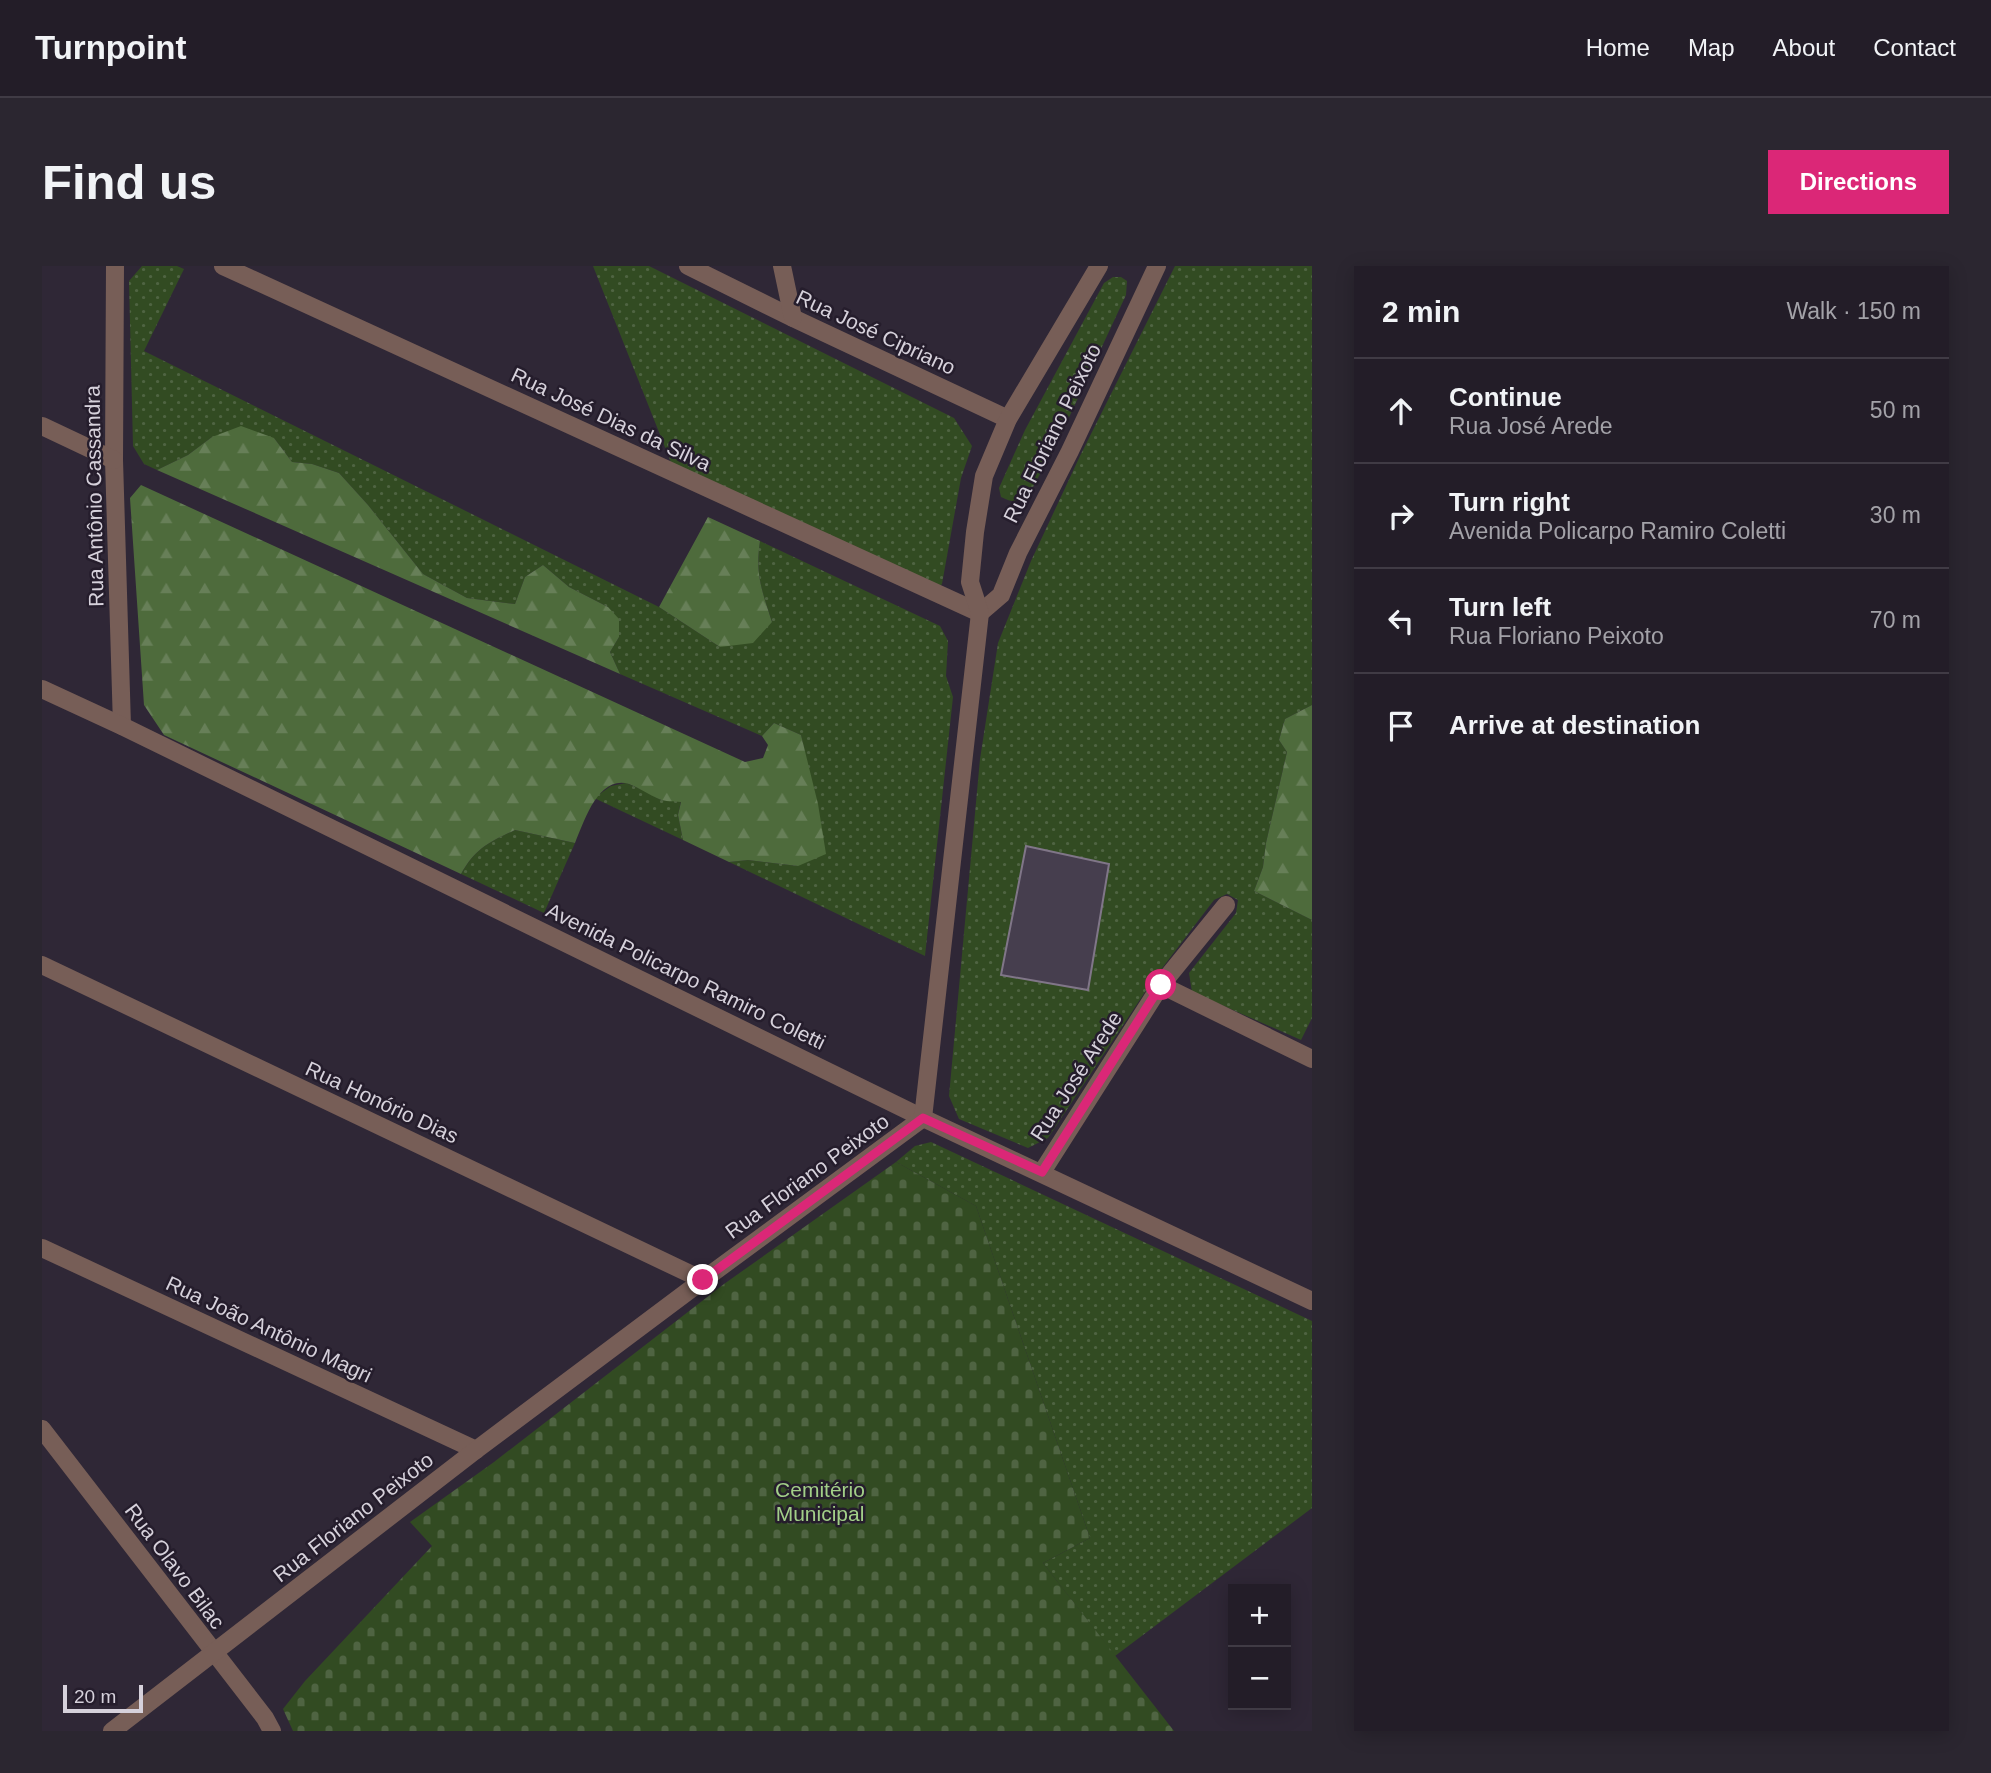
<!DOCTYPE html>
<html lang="en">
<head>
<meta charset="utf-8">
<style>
  body { margin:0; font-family:Arial,sans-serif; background:#2b2630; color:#f1f3f6 }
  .controls { position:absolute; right:21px; bottom:21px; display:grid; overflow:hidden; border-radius:0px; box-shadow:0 4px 18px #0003 }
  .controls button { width:63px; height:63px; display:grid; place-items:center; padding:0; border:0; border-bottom:2px solid #403b45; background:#231d28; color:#f1f3f6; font:35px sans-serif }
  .scale { position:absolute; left:21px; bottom:18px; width:80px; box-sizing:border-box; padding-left:7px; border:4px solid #d6d1db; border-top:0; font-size:19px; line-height:24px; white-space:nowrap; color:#d6d1db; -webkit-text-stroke:5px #251d2c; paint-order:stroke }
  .stop { position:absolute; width:21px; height:21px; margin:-16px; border:5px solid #db2777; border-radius:50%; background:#fff }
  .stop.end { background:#db2777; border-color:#fff; box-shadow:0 2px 7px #0008 }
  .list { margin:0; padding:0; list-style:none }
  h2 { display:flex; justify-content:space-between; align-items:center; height:91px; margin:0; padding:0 28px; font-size:30px }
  h2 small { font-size:23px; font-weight:400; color:#a3a2a8 }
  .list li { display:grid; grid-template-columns:46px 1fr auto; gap:21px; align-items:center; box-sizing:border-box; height:105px; padding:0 28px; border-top:2px solid #403b45 }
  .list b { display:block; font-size:26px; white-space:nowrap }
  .list p { margin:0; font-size:23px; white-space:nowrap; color:#a3a2a8 }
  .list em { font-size:23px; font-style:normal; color:#a3a2a8 }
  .icon { flex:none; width:38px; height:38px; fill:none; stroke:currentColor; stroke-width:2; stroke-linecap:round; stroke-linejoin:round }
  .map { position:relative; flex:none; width:1270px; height:1465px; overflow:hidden; border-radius:0px }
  header { display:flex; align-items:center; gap:42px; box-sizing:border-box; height:98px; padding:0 35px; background:#231d28; border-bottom:2px solid #403b45 }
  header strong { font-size:33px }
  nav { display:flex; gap:38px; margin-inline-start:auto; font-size:24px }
  .intro { display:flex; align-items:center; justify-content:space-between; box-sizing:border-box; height:168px; padding:0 42px }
  h1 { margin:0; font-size:49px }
  .button { padding:18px 32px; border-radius:0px; background:#db2777; color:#fff; font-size:24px; font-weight:700 }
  main { display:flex; gap:42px; padding:0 42px }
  aside { flex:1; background:#231d28; border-radius:0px; box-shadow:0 4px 18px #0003 }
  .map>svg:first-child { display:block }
</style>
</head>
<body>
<header>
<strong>Turnpoint</strong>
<nav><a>Home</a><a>Map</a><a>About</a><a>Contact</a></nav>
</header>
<div class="intro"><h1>Find us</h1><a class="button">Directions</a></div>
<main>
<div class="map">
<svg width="1270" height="1465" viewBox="0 0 1270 1465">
  <defs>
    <pattern id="grass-dots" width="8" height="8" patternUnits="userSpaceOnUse" patternTransform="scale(1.75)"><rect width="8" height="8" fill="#324b22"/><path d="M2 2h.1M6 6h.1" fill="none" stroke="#4f6442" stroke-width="1.8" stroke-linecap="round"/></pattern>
    <pattern id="forest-firs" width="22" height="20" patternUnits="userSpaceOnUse" patternTransform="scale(1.75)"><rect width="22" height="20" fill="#4e6b3c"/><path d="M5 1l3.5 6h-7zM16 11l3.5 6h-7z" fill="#677f58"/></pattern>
    <pattern id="cemetery-stones" width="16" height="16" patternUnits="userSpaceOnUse" patternTransform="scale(1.75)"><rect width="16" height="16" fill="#324b22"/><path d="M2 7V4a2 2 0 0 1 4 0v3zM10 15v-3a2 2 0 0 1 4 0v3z" fill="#4f6442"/></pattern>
  </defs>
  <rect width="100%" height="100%" fill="#2f2736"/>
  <g fill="url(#grass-dots)" fill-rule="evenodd">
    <path d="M 100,0 L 135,0 L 142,3 L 102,85 L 617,341 L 678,381 L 730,356 C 720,325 713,309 718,275 L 898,360 L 906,375 L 904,410 L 911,431 L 883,690 L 687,596 L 706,594 L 756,600 L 766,501 L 759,469 L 732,457 L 720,470 L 578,408 L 568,386 L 577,371 L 566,341 L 527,321 L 501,299 L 483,311 L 473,338 L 425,332 L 381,308 L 326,239 L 297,207 L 270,198 L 250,196 L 232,172 L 170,171 L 146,189 L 115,204 L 102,198 L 91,180 L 87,15 Z"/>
    <polygon points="551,0 607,0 912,152 930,180 919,212 900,318 887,332 636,214"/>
    <path d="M 1133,0 L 1270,0 L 1270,439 L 1243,453 L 1237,474 L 1245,486 L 1224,577 L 1221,601 L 1212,625 L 1270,654 L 1270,752 L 1259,774 L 1150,726 L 1147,707 L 1194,647 L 1196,634 L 1185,628 L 1172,634 L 1111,714 L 1006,872 L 986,882 L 917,853 L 907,830 L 938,493 L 956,377 L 989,295 L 1038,190 ZM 984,581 L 1067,598 L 1046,724 L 959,708 Z"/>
    <path d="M 1071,11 L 1079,11 L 1085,15 L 1084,29 L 1016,175 L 985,232 C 975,237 969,236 959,231 L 957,222 L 983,164 L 1062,17 Z"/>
    <polygon points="584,517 601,524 619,534 639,535 636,549 641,574 552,532 569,520"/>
    <path d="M 473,564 L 533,577 L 502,647 L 419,608 C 433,583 447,576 473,564 Z"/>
    <polygon points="889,876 1270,1055 1270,1242 1073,1390 1001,1297 1048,1272 934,940 854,896 873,880"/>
  </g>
  <g fill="url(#forest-firs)">
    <polygon points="199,160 232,172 250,196 270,198 297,207 326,239 381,308 425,332 473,338 483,311 501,299 527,321 566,341 577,353 577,371 568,386 578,408 115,204 146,189 170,171"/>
    <path d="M 99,219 L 703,496 L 721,492 L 726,479 L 720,470 L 732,457 L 759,469 L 776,538 L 784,588 L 756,600 L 706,594 L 687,596 L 641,574 L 636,549 L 639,536 C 632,535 623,536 617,533 C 607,529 598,522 587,518 C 556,509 542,556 533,577 L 473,564 C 447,576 433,583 419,608 L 122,469 L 102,439 L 88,232 Z"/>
    <path d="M 666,251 L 718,275 C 713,309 720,324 730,356 L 711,377 L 678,381 L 617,341 Z"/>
    <polygon points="1270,439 1270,654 1212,625 1221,601 1224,577 1245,486 1237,474 1243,453"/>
  </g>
  <polygon fill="url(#cemetery-stones)" points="854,896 934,940 1048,1272 1001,1297 1132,1465 251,1465 241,1443 263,1415 390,1280 368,1256 452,1196 682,1018"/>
  <polygon fill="#463e4e" stroke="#807688" stroke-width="2" points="984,580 1067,598 1046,724 959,709"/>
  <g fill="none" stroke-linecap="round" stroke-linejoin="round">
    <g stroke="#775e57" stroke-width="18">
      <polyline points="73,0 72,194 80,460"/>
      <polyline points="181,0 938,347"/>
      <polyline points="646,0 751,52 966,153"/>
      <polyline points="740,0 751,52"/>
      <polyline points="0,160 72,194"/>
      <polyline points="938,347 959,329 976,287 1028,185 1115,0"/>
      <polyline points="0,423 80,460 881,852 1270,1035"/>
      <polyline points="0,699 661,1014"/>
      <polyline points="1119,719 1270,793"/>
      <polyline points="1000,906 1119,719 1184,639"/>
      <polyline points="0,982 434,1184"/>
      <polyline points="0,1163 223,1452 230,1465"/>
      <polyline points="70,1465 434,1184 661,1014 881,852 938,347 928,316 933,266 942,210 966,153 1057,0"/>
    </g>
  </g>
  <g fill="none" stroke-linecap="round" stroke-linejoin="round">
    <polyline stroke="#db2777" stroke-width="9" points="661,1014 881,852 1000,906 1119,719"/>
  </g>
  <g text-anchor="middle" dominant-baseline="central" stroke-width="5" stroke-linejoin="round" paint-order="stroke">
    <g font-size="21" fill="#d6d1db" stroke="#251d2c">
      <text transform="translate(834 66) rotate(25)">Rua José Cipriano</text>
      <text transform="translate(569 153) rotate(25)">Rua José Dias da Silva</text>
      <text transform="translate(1010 167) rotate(-64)">Rua Floriano Peixoto</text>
      <text transform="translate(52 230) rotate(-91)">Rua Antônio Cassandra</text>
      <text transform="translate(644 710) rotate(26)">Avenida Policarpo Ramiro Coletti</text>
      <text transform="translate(1034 810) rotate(-57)">Rua José Arede</text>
      <text transform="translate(340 836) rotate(25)">Rua Honório Dias</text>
      <text transform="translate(765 910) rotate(-36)">Rua Floriano Peixoto</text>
      <text transform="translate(227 1063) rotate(25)">Rua João Antônio Magri</text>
      <text transform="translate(311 1251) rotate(-38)">Rua Floriano Peixoto</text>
      <text transform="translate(133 1300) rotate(53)">Rua Olavo Bilac</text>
    </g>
    <g font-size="21" fill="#a2cf88" stroke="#251d2c">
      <text x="778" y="1223">Cemitério<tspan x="778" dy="24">Municipal</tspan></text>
    </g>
  </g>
</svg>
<div class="controls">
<button>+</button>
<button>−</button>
</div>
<div class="scale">20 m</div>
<div class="stop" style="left:1119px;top:719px"></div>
<div class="stop end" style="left:661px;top:1014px"></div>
</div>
<aside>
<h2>2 min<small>Walk · 150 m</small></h2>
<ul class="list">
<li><svg class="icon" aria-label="ahead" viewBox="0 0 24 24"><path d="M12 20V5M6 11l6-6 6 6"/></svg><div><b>Continue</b><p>Rua José Arede</p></div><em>50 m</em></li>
<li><svg class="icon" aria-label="right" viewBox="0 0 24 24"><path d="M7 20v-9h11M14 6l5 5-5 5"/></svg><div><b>Turn right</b><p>Avenida Policarpo Ramiro Coletti</p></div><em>30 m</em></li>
<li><svg class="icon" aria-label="left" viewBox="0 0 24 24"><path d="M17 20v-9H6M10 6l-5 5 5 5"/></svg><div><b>Turn left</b><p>Rua Floriano Peixoto</p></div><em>70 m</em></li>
<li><svg class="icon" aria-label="arrive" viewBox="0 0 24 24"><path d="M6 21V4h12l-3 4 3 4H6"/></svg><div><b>Arrive at destination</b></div></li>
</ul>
</aside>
</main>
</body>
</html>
